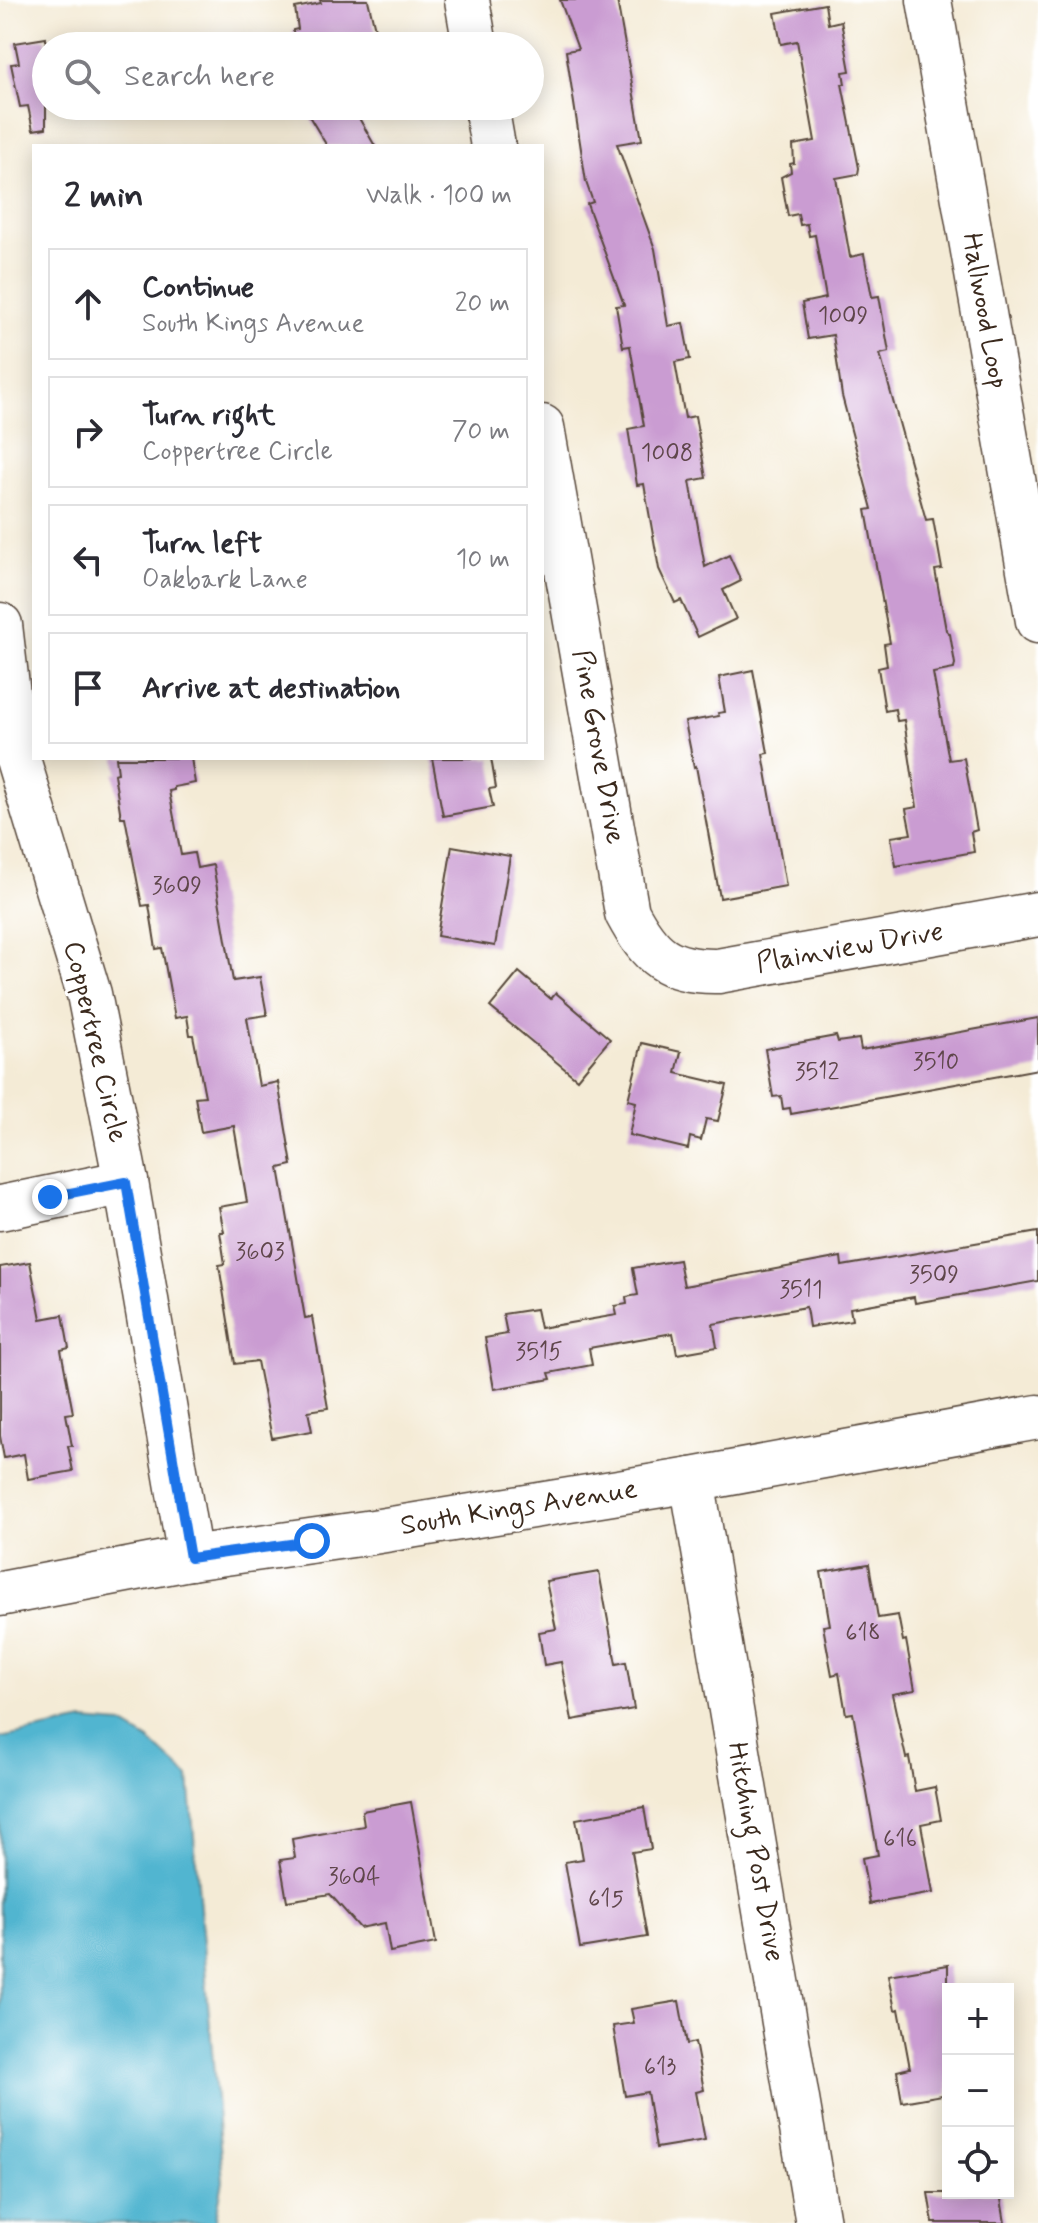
<!DOCTYPE html>
<html lang="en">
<head>
<meta charset="utf-8">
<style>
  body { margin:0; font-family:Mynerve,sans-serif; background:#f2f2f3; color:#2b2b33 }
  .controls { position:absolute; right:24px; bottom:24px; display:grid; overflow:hidden; border-radius:0px; box-shadow:0 4px 20px #0003 }
  .controls button { width:72px; height:72px; display:grid; place-items:center; padding:0; border:0; border-bottom:2px solid #e1e1e2; background:#fff; color:#2b2b33; font:40px sans-serif }
  .stop { position:absolute; width:24px; height:24px; margin:-18px; border:6px solid #1a73e8; border-radius:50%; background:#fff }
  .stop.end { background:#1a73e8; border-color:#fff; box-shadow:0 2px 8px #0008 }
  .list { margin:0; padding:0; list-style:none }
  h2 { display:flex; justify-content:space-between; align-items:center; height:104px; margin:0; padding:0 32px; font-size:34px }
  h2 small { font-size:26px; font-weight:400; color:#7c7c81 }
  .list li { display:grid; grid-template-columns:52px 1fr auto; gap:24px; align-items:center; box-sizing:border-box; height:112px; margin:0 16px 16px; padding:0 16px; border:2px solid #e1e1e2; border-radius:0px }
  .list b { display:block; font-size:30px; white-space:nowrap }
  .list p { margin:0; font-size:26px; white-space:nowrap; color:#7c7c81 }
  .list em { font-size:26px; font-style:normal; color:#7c7c81 }
  .icon { flex:none; width:44px; height:44px; fill:none; stroke:currentColor; stroke-width:2; stroke-linecap:round; stroke-linejoin:round }
  .map { position:relative; flex:none; width:1038px; height:2223px; overflow:hidden }
  .search { position:absolute; background:#fff; box-shadow:0 4px 20px #0003; left:32px; top:32px; width:512px; height:88px; display:flex; align-items:center; gap:20px; box-sizing:border-box; padding:0 28px; border-radius:44px; color:#7c7c81; font-size:30px }
  .panel { position:absolute; background:#fff; box-shadow:0 4px 20px #0003; left:32px; top:144px; width:512px; height:616px; border-radius:0px }
  .map>svg:first-child { display:block }
</style>
</head>
<body>
<div class="map">
<svg width="1038" height="2223" viewBox="0 0 1038 2223">
  <rect width="100%" height="100%" fill="#fff"/>
  <filter id="ink" filterUnits="userSpaceOnUse"><feTurbulence type="fractalNoise" baseFrequency=".0125" numOctaves="2"/><feDisplacementMap in="SourceGraphic" scale="16" xChannelSelector="R" yChannelSelector="G"/><feConvolveMatrix kernelMatrix="1 2 1 2 8 2 1 2 1" color-interpolation-filters="sRGB"/></filter>
  <filter id="wash" filterUnits="userSpaceOnUse"><feTurbulence type="fractalNoise" baseFrequency=".006" numOctaves="4" result="noise"/><feDisplacementMap in="SourceGraphic" scale="32" xChannelSelector="R" yChannelSelector="G"/><feGaussianBlur stdDeviation="1.8" result="paint"/><feColorMatrix in="noise" values="0 0 0 0 0 0 0 0 0 0 0 0 0 0 0 0 0 1.4 0 .05"/><feComposite in="paint" operator="in"/></filter>
  <g filter="url(#wash)">
    <rect width="100%" height="100%" fill="#f4ebd6"/>
    <polygon fill="#51b5d0" stroke="#467077" stroke-width="2" points="84,1721 122,1724 149,1740 189,1777 223,2181 215,2223 0,2223 0,1738"/>
    <g id="blocks">
      <g fill="#ca9cd2">
        <polygon points="320,0 368,0 379,46 294,46 293,30 298,29 295,8 321,3"/>
        <polygon points="560,0 617,0 642,140 617,144 655,249 668,326 683,323 690,359 675,362 685,418 695,416 706,478 690,481 705,567 729,555 741,581 723,590 736,619 698,637 681,600 675,603 659,569 644,484 637,485 628,429 644,426 630,346 623,347 616,306 624,305 587,204 593,202 586,182 566,51 578,49"/>
        <polygon points="825,4 828,24 841,21 850,71 843,72 845,84 842,84 859,168 858,174 836,178 850,257 864,254 872,297 879,296 889,352 880,354 926,520 933,519 942,569 935,570 946,630 950,634 955,664 954,669 933,673 949,760 964,758 977,830 971,832 974,852 896,866 891,837 911,834 906,809 917,807 904,720 897,721 895,709 885,711 878,668 887,666 884,644 890,643 866,510 872,509 842,396 833,335 808,339 802,303 826,298 815,235 809,236 807,224 800,225 798,214 788,216 781,177 791,172 790,164 794,163 793,145 815,141 797,41 781,44 775,13"/>
        <polygon points="46,38 46,128 33,130 28,106 20,107 11,64 19,63 15,43"/>
        <polygon points="303,106 352,106 375,146 327,146"/>
        <polygon points="753,670 768,753 763,754 786,886 720,898 696,766 694,767 685,722 719,716 718,713 725,712 719,677"/>
        <polygon points="116,758 191,758 195,783 174,787 174,790 169,791 181,855 194,853 197,868 213,865 233,981 260,977 267,1015 247,1018 259,1086 278,1082 292,1165 279,1168 305,1318 312,1317 328,1408 308,1411 312,1431 272,1438 257,1361 235,1364 219,1265 225,1264 220,1232 224,1232 219,1207 247,1202 234,1126 201,1132 195,1097 205,1096 193,1035 190,1035 187,1016 175,1018 162,948 156,949 149,905 142,906 125,817 121,817 114,774 118,773"/>
        <polygon points="432,758 491,758 496,788 489,789 493,807 443,816"/>
        <polygon points="452,846 510,856 495,946 437,936"/>
        <polygon points="519,972 551,999 556,993 610,1039 577,1079 490,1007"/>
        <polygon points="1038,1018 1038,1069 791,1114 790,1108 783,1109 781,1096 773,1097 765,1049 836,1036 838,1042 859,1039 861,1050"/>
        <polygon points="642,1043 681,1052 676,1073 727,1085 718,1121 706,1119 701,1140 690,1137 688,1149 629,1135 636,1102 628,1100"/>
        <polygon points="1038,1232 1038,1281 915,1303 914,1297 850,1308 852,1320 809,1327 806,1307 713,1324 717,1347 677,1354 673,1333 589,1348 592,1365 549,1373 551,1379 494,1389 485,1338 507,1334 503,1314 536,1309 540,1328 617,1315 615,1306 627,1304 626,1297 638,1295 633,1268 679,1260 684,1286 841,1257 842,1266"/>
        <polygon points="30,1262 41,1319 63,1315 69,1348 61,1350 73,1413 66,1414 72,1446 68,1446 73,1471 28,1479 24,1454 4,1458 0,1436 0,1267"/>
        <polygon points="869,1564 878,1618 898,1615 903,1641 906,1640 915,1690 892,1694 906,1758 909,1757 915,1791 935,1787 941,1820 921,1824 933,1893 870,1904 862,1858 878,1855 853,1713 846,1714 839,1673 832,1675 823,1626 830,1625 821,1572"/>
        <polygon points="599,1572 616,1664 626,1662 634,1709 572,1720 561,1662 544,1665 539,1632 556,1629 546,1581"/>
        <polygon points="411,1802 436,1943 390,1952 385,1923 360,1928 330,1894 287,1901 280,1860 295,1858 292,1839 364,1826 362,1811"/>
        <polygon points="644,1807 651,1849 632,1852 647,1937 580,1948 565,1862 583,1859 576,1819"/>
        <polygon points="948,1965 948,2094 902,2102 897,2071 910,2068 899,2009 895,2010 888,1975"/>
        <polygon points="679,2001 687,2044 695,2042 704,2090 696,2092 705,2140 656,2148 647,2092 625,2096 613,2026 634,2023 631,2009"/>
        <polygon points="928,2193 1000,2193 1005,2223 933,2223"/>
      </g>
    </g>
  </g>
  <g filter="url(#ink)">
    <use href="#blocks" fill-opacity="0" stroke="#57473a" stroke-width="2"/>
    <g fill="none" stroke-linecap="round" stroke-linejoin="round">
      <g stroke="#57473a" stroke-width="47">
        <g id="minor">
          <polyline points="467,0 475,46"/>
          <polyline points="929,0 1038,621"/>
          <polyline points="486,106 493,146"/>
          <path d="M 542,427 L 627,913 C 650,956 668,972 718,971 L 1038,914"/>
          <polyline points="0,625 14,746 89,994 126,1182 190,1558"/>
          <polyline points="0,1208 126,1182"/>
          <polyline points="692,1480 818,2223"/>
          <polyline points="0,1594 190,1558 373,1532 692,1480 1038,1417"/>
        </g>
      </g>
      <use href="#minor" stroke="#fff" stroke-width="44"/>
    </g>
  </g>
  <g fill="none" stroke-linecap="round" stroke-linejoin="round" filter="url(#ink)">
    <polyline stroke="#1a73e8" stroke-width="10" points="50,1197 126,1182 190,1558 312,1541"/>
  </g>
  <g text-anchor="middle" dominant-baseline="central" stroke-width="6" stroke-linejoin="round" paint-order="stroke">
    <g font-size="24" fill="#5f464b">
      <text x="843" y="316">1009</text>
      <text x="667" y="453">1008</text>
      <text x="177" y="886">3609</text>
      <text x="936" y="1062">3510</text>
      <text x="817" y="1072">3512</text>
      <text x="260" y="1252">3603</text>
      <text x="934" y="1275">3509</text>
      <text x="801" y="1290">3511</text>
      <text x="539" y="1352">3515</text>
      <text x="863" y="1633">618</text>
      <text x="900" y="1839">616</text>
      <text x="354" y="1877">3604</text>
      <text x="606" y="1899">615</text>
      <text x="660" y="2067">613</text>
    </g>
    <g font-size="28" fill="#3b2a1e" stroke="#fff">
      <text transform="translate(984 311) rotate(80)">Hallwood Loop</text>
      <text transform="translate(598 747) rotate(80)">Pine Grove Drive</text>
      <text transform="translate(850 948) rotate(-10)">Plainview Drive</text>
      <text transform="translate(95 1042) rotate(77)">Coppertree Circle</text>
      <text transform="translate(519 1508) rotate(-9)">South Kings Avenue</text>
      <text transform="translate(755 1852) rotate(80)">Hitching Post Drive</text>
    </g>
  </g>
</svg>
<div class="controls">
<button>+</button>
<button>−</button>
<button><svg class="icon" aria-label="locate" viewBox="0 0 24 24"><circle cx="12" cy="12" r="6"/><path d="M12 2v4M12 18v4M2 12h4M18 12h4"/></svg></button>
</div>
<div class="stop" style="left:312px;top:1541px"></div>
<div class="stop end" style="left:50px;top:1197px"></div>
<div class="search"><svg class="icon" aria-label="search" viewBox="0 0 24 24"><circle cx="10" cy="10" r="6"/><path d="M15 15l6 6"/></svg>Search here</div>
<section class="panel">
<h2>2 min<small>Walk · 100 m</small></h2>
<ul class="list">
<li><svg class="icon" aria-label="ahead" viewBox="0 0 24 24"><path d="M12 20V5M6 11l6-6 6 6"/></svg><div><b>Continue</b><p>South Kings Avenue</p></div><em>20 m</em></li>
<li><svg class="icon" aria-label="right" viewBox="0 0 24 24"><path d="M7 20v-9h11M14 6l5 5-5 5"/></svg><div><b>Turn right</b><p>Coppertree Circle</p></div><em>70 m</em></li>
<li><svg class="icon" aria-label="left" viewBox="0 0 24 24"><path d="M17 20v-9H6M10 6l-5 5 5 5"/></svg><div><b>Turn left</b><p>Oakbark Lane</p></div><em>10 m</em></li>
<li><svg class="icon" aria-label="arrive" viewBox="0 0 24 24"><path d="M6 21V4h12l-3 4 3 4H6"/></svg><div><b>Arrive at destination</b></div></li>
</ul>
</section>
</div>
</body>
</html>
